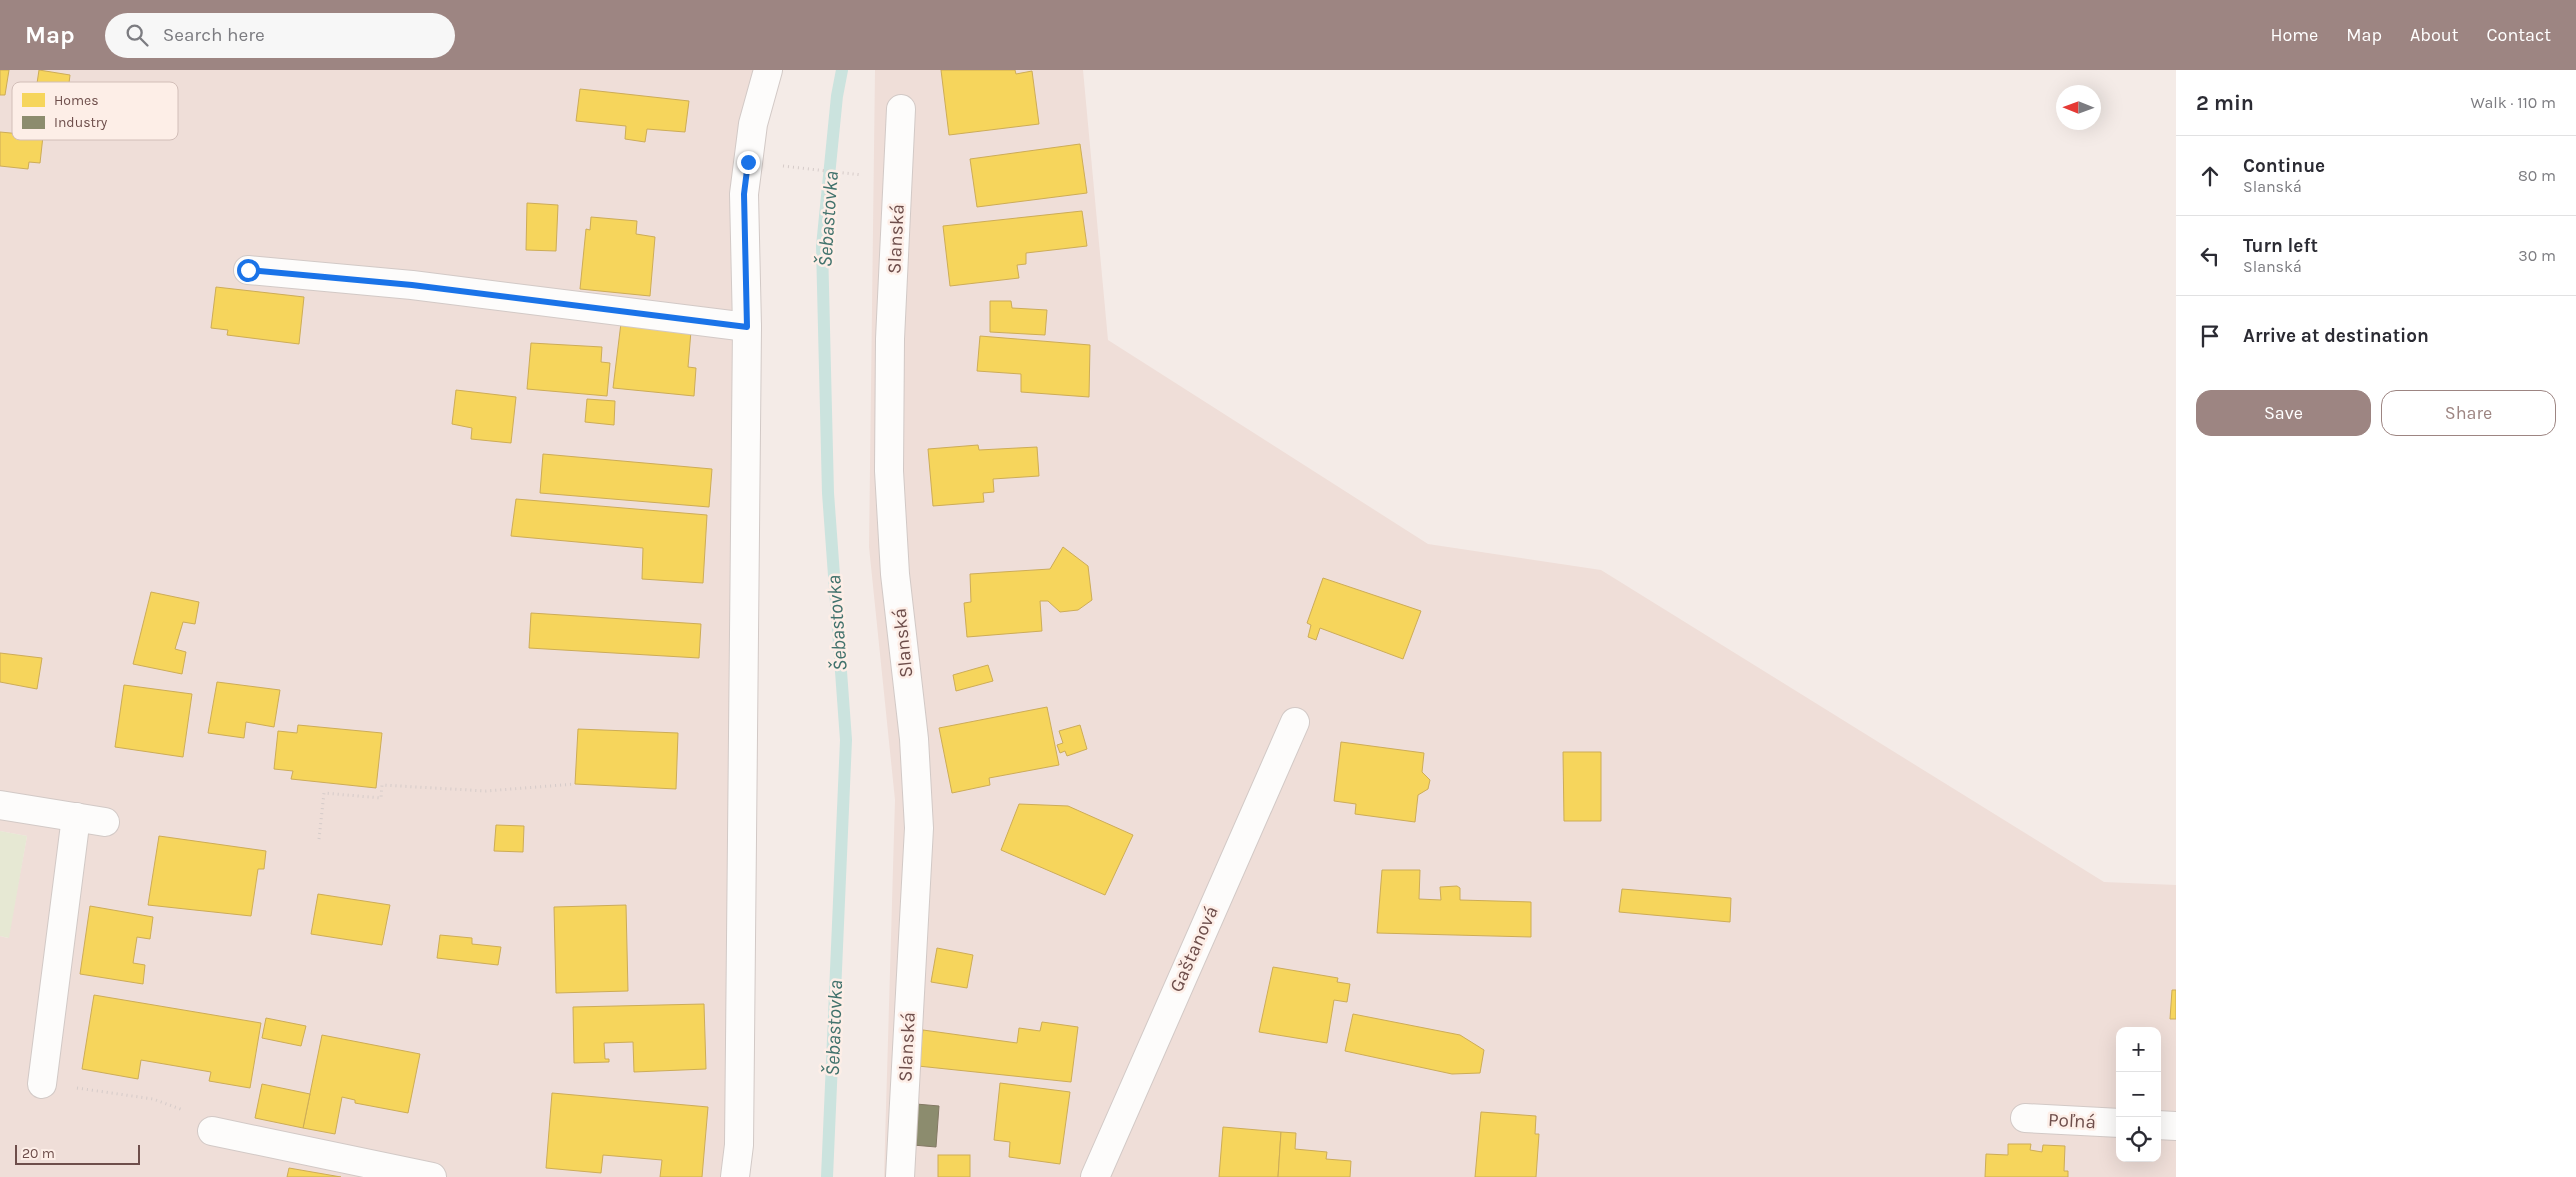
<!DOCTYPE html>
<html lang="en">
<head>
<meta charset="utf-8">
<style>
  body { margin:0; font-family:Karla,sans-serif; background:#f7f7f7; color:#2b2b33 }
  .controls { position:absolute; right:15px; bottom:15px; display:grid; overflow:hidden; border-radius:10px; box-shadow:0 5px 20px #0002 }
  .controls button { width:45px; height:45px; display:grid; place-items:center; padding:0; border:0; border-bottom:1px solid #e1e1e2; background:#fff; color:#2b2b33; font:25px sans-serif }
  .compass { position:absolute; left:2056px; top:15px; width:45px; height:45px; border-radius:50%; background:#fff; box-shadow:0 5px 20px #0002; rotate:271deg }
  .scale { position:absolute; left:15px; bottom:12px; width:125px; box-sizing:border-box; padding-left:5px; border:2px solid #6e4e4b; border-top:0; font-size:14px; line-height:18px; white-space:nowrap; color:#6e4e4b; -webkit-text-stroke:4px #fdeee7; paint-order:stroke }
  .stop { position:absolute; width:15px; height:15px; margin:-11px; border:4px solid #1a73e8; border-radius:50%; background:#fff }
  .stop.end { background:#1a73e8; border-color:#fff; box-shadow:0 1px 5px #0008 }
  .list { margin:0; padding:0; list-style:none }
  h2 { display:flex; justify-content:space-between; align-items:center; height:65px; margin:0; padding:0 20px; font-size:21px }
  h2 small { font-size:16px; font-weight:400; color:#7c7c81 }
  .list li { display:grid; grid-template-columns:32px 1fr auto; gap:15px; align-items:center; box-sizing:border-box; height:80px; padding:0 20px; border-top:1px solid #e1e1e2 }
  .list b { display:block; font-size:19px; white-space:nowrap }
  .list p { margin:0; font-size:16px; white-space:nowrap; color:#7c7c81 }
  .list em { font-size:16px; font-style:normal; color:#7c7c81 }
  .actions { display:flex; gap:10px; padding:15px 20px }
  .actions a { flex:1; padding:11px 0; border:1px solid #9d8582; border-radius:15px; text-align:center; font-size:18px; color:#9d8582 }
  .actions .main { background:#9d8582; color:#fff }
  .icon { flex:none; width:28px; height:28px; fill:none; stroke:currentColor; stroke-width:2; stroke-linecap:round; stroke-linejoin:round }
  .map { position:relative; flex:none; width:2176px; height:1107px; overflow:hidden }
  header { display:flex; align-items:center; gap:30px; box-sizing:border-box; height:70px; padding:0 25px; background:#9d8582; color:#fff }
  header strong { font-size:24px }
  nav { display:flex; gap:28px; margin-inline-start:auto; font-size:18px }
  .search { width:350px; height:45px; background:#f7f7f7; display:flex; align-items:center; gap:12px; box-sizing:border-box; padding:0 18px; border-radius:28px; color:#7c7c81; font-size:19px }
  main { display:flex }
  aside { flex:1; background:#fff }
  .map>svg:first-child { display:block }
</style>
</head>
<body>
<header>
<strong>Map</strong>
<div class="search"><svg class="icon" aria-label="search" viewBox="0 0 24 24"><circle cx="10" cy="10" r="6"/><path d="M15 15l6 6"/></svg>Search here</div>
<nav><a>Home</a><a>Map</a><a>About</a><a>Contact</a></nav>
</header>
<main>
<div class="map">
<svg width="2176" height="1107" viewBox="0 0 2176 1107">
  <rect width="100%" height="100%" fill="#f4ebe7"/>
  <g fill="#efded8" fill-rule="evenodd">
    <polygon points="0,0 769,0 736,112 728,1107 0,1107 0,866 8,868 27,766 0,761"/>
    <path d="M 875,0 L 1083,0 L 1108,270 L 1428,474 L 1601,500 L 2104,812 L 2176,815 L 2176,1107 L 884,1107 L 895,730 L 869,477 ZM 2120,961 L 2157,961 L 2157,1088 L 2120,1088 Z"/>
  </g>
  <polygon fill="#e6e8d3" points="0,761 27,766 9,868 0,866"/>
  <g fill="#f6d55c" stroke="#cdac57">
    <polygon points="0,0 9,0 5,25 0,25"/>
    <polygon points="39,0 70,5 63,61 22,57 25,39 33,40"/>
    <polygon points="941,0 1015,0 1016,4 1032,1 1039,54 949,65"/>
    <polygon points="580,19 689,31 685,62 647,59 645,72 625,69 626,56 576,51"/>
    <polygon points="0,62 43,66 40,93 29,92 28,99 0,96"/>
    <polygon points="1080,74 1087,123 977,137 970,89"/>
    <polygon points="527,133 558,135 556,181 526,180"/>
    <polygon points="1082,141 1087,176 1026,183 1026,194 1017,195 1019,208 950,216 943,156"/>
    <polygon points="591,147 637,151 636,164 655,167 650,226 580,219 586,159 590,160"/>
    <polygon points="216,217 304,227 299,274 227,265 228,260 211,258"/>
    <polygon points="990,231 1011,231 1012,238 1047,240 1045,265 990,262"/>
    <polygon points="621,253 691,261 688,297 696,298 694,326 613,318"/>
    <polygon points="980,266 1090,275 1089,327 1021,322 1021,304 977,301"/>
    <polygon points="531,273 602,277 601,292 610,293 607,326 527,319"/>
    <polygon points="456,320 516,327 511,373 471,369 472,358 452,354"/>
    <polygon points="587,329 615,331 614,355 585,352"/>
    <polygon points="978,375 979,380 1037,377 1039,406 993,409 994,422 983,423 984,432 933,436 928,379"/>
    <polygon points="543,384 712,399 709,437 540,423"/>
    <polygon points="516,429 707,445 703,513 642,509 643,478 511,466"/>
    <polygon points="1063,477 1088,496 1092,530 1078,540 1060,542 1048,531 1040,531 1042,561 967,567 964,533 971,532 970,504 1050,499"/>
    <polygon points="1323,508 1421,541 1403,589 1320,558 1316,570 1308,567 1311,555 1307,553"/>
    <polygon points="151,522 199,532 195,554 183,552 175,579 186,582 182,604 133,594"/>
    <polygon points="531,543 701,554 699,588 529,578"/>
    <polygon points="0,583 42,588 37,619 0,612"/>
    <polygon points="988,595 993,611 956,621 953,605"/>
    <polygon points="217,612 280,620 274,657 246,652 244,668 208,663"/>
    <polygon points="124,615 192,624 183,687 115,677"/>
    <polygon points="1047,637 1059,695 989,708 990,715 952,723 939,658"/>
    <polygon points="298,655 382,663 376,718 291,709 293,701 274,699 278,661 297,663"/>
    <polygon points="1080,655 1087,679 1067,686 1065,681 1060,683 1057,675 1063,673 1059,661"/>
    <polygon points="578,659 678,663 676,719 575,714"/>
    <polygon points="1341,672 1424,683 1422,702 1430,710 1428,719 1418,725 1415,752 1355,744 1356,734 1334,731"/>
    <polygon points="1563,682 1601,682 1601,751 1564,751"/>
    <polygon points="1019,734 1068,736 1133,765 1105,825 1001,780"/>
    <polygon points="496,755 524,756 523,782 494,781"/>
    <polygon points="159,766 266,781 264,799 258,799 251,846 148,835"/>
    <polygon points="1382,800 1420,800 1419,829 1441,830 1440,817 1457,816 1460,818 1460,830 1531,832 1531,867 1377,863"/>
    <polygon points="1622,819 1731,828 1730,852 1619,842"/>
    <polygon points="318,824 390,835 382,875 311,864"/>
    <polygon points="626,835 628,921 556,923 554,837"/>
    <polygon points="90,836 153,847 150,869 137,867 133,893 145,895 143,914 80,904"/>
    <polygon points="440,865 472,868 472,874 501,877 498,895 437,888"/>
    <polygon points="937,878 973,885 967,918 931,912"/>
    <polygon points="1273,897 1338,908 1337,912 1350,914 1347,932 1334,930 1327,973 1259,962"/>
    <polygon points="2172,920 2176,920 2176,949 2170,949"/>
    <polygon points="94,925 261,953 250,1018 209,1011 211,1002 141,990 138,1009 82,999"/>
    <polygon points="704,934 706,999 634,1002 633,972 604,973 605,989 609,989 609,992 574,993 573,937"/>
    <polygon points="1353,944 1460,965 1484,980 1480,1003 1452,1004 1345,981"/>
    <polygon points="266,948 306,956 301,976 262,968"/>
    <polygon points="1042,952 1078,957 1071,1012 918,996 923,960 1017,973 1019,958 1040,961"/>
    <polygon points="322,965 420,984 408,1043 355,1033 355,1030 342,1027 335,1064 303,1058"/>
    <polygon points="1000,1013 1070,1022 1060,1094 1009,1087 1010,1072 994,1070"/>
    <polygon points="262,1014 310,1024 303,1058 255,1048"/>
    <polygon points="552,1023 708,1037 702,1107 660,1107 662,1090 603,1085 601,1103 546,1098"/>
    <polygon points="1481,1042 1536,1046 1535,1064 1539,1064 1536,1107 1475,1107"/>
    <polygon points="1223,1057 1281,1062 1278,1107 1219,1107"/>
    <polygon points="1281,1062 1296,1063 1295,1079 1327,1082 1326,1089 1351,1091 1350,1107 1278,1107"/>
    <polygon points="2008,1074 2031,1074 2030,1080 2042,1082 2043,1075 2065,1076 2064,1101 2068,1101 2068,1107 1985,1107 1986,1084 2008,1085"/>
    <rect x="938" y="1085" width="32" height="22"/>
    <polygon points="289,1098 341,1107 287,1107"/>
  </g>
  <polygon fill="#8c8c6e" stroke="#837964" points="916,1034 939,1036 936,1077 913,1075"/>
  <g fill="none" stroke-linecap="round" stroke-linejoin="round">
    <polyline stroke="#cbe3de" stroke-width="12" points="827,1107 846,670 828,423 822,176 837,26 842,0"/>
    <g stroke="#d2c9c6" stroke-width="30">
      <g id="minor">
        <polyline points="248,200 412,215 747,257"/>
        <polyline points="0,735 105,752"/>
        <polyline points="42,1014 76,747"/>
        <polyline points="2025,1048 2120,1053"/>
        <polyline points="2157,1055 2176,1056"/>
        <polyline points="212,1061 432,1107"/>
        <polyline points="735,1107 739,1075 747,257 744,124 753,54 768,0"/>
        <polyline points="900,1107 919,758 914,669 895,504 889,401 890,269 901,39"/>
        <polyline points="1095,1107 1295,652"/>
      </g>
    </g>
    <g stroke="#d5cbc9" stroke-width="3" stroke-dasharray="1 4" stroke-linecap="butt">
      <polyline points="783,96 862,105"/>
      <polyline points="319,769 324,723 381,728 382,715 486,721 575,714"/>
      <polyline points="77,1018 153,1029 183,1040"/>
    </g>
    <use href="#minor" stroke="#fdfcfb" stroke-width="28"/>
  </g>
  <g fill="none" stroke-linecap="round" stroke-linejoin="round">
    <polyline stroke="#1a73e8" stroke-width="6" points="248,200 412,215 747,257 744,124 748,92"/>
  </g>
  <g text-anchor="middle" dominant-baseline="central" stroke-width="5" stroke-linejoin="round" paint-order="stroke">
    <g font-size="19" fill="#6e4e4b" stroke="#fdeee7">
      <text transform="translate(896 169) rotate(-87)">Slanská</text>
      <text transform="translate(903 573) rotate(-96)">Slanská</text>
      <text transform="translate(1194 879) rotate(-66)">Gaštanová</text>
      <text transform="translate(907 977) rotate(-87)">Slanská</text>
      <text transform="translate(2072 1051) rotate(3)">Poľná</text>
    </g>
    <g font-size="20" font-style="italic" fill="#41726c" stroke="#fdeee7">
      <text transform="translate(828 149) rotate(-86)">Šebastovka</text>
      <text transform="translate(837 553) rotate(-94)">Šebastovka</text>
      <text transform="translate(834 958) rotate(-88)">Šebastovka</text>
    </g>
  </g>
  <rect x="12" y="12" width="166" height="58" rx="8" fill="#fdeee7" stroke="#d2beb8" stroke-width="1"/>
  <rect x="22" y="23" width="23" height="14" fill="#f6d55c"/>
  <rect x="22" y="46" width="23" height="13" fill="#8c8c6e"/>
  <g font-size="14" fill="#6e4e4b">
    <text x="54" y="35">Homes</text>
    <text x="54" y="57">Industry</text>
  </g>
</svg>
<div class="controls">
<button>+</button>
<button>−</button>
<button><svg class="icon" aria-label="locate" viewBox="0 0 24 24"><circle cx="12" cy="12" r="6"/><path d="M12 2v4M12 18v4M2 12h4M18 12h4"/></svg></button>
</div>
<svg class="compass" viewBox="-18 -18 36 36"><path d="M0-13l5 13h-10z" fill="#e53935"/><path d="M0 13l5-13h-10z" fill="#7c7c81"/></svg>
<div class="scale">20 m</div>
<div class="stop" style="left:248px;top:200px"></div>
<div class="stop end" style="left:748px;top:92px"></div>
</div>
<aside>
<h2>2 min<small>Walk · 110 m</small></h2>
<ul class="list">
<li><svg class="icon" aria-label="ahead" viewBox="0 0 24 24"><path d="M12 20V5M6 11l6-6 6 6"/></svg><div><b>Continue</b><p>Slanská</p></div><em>80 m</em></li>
<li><svg class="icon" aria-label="left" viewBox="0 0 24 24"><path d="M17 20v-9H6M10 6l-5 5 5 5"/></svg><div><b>Turn left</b><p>Slanská</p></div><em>30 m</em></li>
<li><svg class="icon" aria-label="arrive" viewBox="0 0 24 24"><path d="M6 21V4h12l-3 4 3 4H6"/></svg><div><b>Arrive at destination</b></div></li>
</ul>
<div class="actions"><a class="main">Save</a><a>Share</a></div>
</aside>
</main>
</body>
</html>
